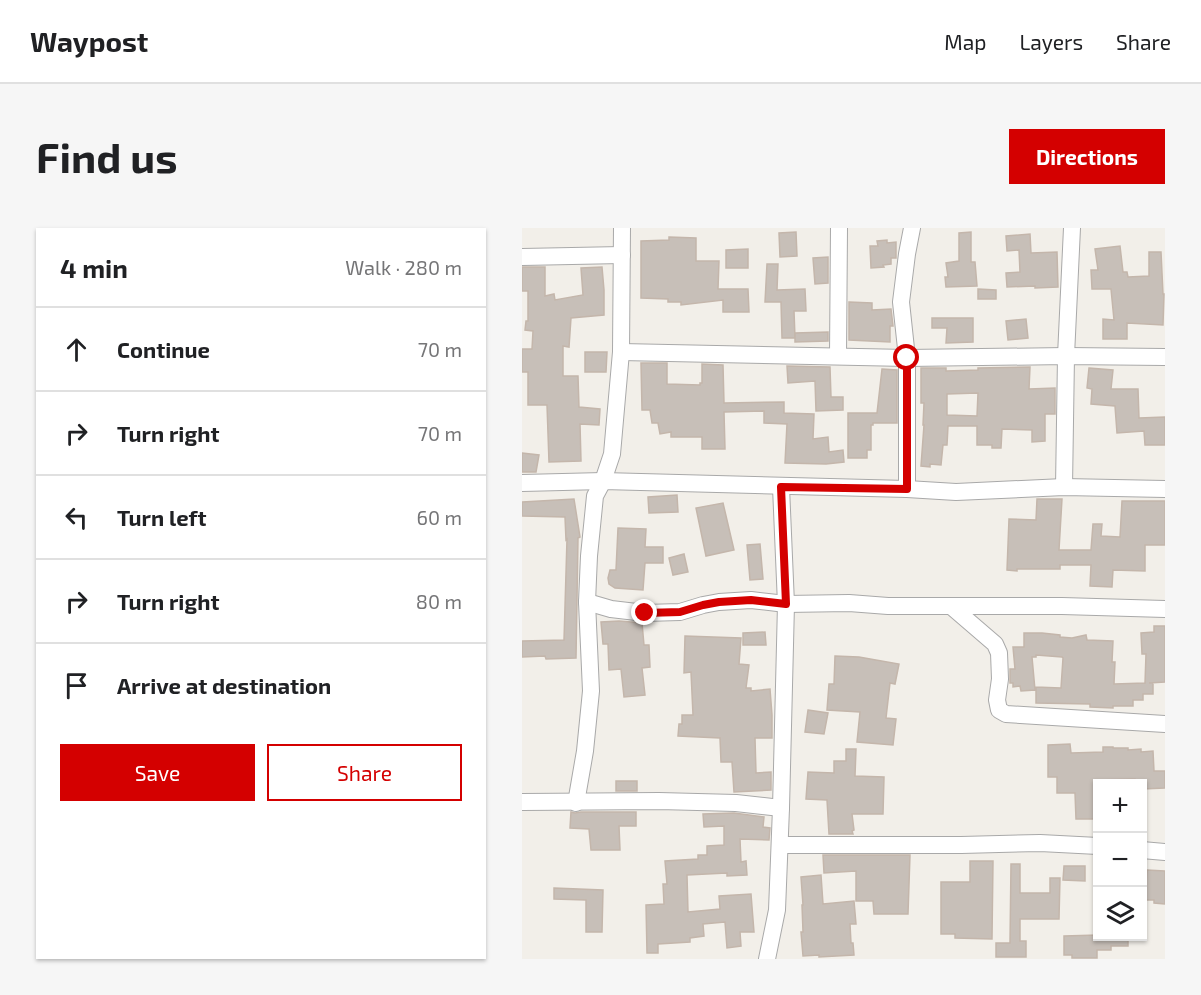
<!DOCTYPE html>
<html lang="en">
<head>
<meta charset="utf-8">
<style>
  body { margin:0; font-family:"Exo 2",sans-serif; background:#f6f6f6; color:#202124 }
  .controls { position:absolute; right:18px; bottom:18px; display:grid; overflow:hidden; border-radius:0px; box-shadow:0 2px 4px #0004 }
  .controls button { width:54px; height:54px; display:grid; place-items:center; padding:0; border:0; border-bottom:2px solid #e0e0e0; background:#fff; color:#202124; font:30px sans-serif }
  .stop { position:absolute; width:18px; height:18px; margin:-14px; border:4px solid #d40000; border-radius:50%; background:#fff }
  .stop.end { background:#d40000; border-color:#fff; box-shadow:0 2px 6px #0008 }
  .list { margin:0; padding:0; list-style:none }
  h2 { display:flex; justify-content:space-between; align-items:center; height:78px; margin:0; padding:0 24px; font-size:26px }
  h2 small { font-size:20px; font-weight:400; color:#757577 }
  .list li { display:grid; grid-template-columns:39px 1fr auto; gap:18px; align-items:center; box-sizing:border-box; height:84px; padding:0 24px; border-top:2px solid #e0e0e0 }
  .list b { display:block; font-size:22px; white-space:nowrap }
  .list em { font-size:20px; font-style:normal; color:#757577 }
  .actions { display:flex; gap:12px; padding:18px 24px }
  .actions a { flex:1; padding:14px 0; border:2px solid #d40000; border-radius:0px; text-align:center; font-size:21px; color:#d40000 }
  .actions .main { background:#d40000; color:#fff }
  .icon { flex:none; width:33px; height:33px; fill:none; stroke:currentColor; stroke-width:2; stroke-linecap:round; stroke-linejoin:round }
  .map { position:relative; flex:none; width:643px; height:731px; overflow:hidden; border-radius:0px }
  header { display:flex; align-items:center; gap:36px; box-sizing:border-box; height:84px; padding:0 30px; background:#fff; border-bottom:2px solid #e0e0e0 }
  header strong { font-size:28px }
  nav { display:flex; gap:33px; margin-inline-start:auto; font-size:21px }
  .intro { display:flex; align-items:center; justify-content:space-between; box-sizing:border-box; height:144px; padding:0 36px }
  h1 { margin:0; font-size:42px }
  .button { padding:15px 27px; border-radius:0px; background:#d40000; color:#fff; font-size:21px; font-weight:700 }
  main { display:flex; gap:36px; padding:0 36px }
  aside { flex:1; background:#fff; border-radius:0px; box-shadow:0 2px 4px #0004 }
  .map>svg:first-child { display:block }
</style>
</head>
<body>
<header>
<strong>Waypost</strong>
<nav><a>Map</a><a>Layers</a><a>Share</a></nav>
</header>
<div class="intro"><h1>Find us</h1><a class="button">Directions</a></div>
<main>
<aside>
<h2>4 min<small>Walk · 280 m</small></h2>
<ul class="list">
<li><svg class="icon" aria-label="ahead" viewBox="0 0 24 24"><path d="M12 20V5M6 11l6-6 6 6"/></svg><div><b>Continue</b></div><em>70 m</em></li>
<li><svg class="icon" aria-label="right" viewBox="0 0 24 24"><path d="M7 20v-9h11M14 6l5 5-5 5"/></svg><div><b>Turn right</b></div><em>70 m</em></li>
<li><svg class="icon" aria-label="left" viewBox="0 0 24 24"><path d="M17 20v-9H6M10 6l-5 5 5 5"/></svg><div><b>Turn left</b></div><em>60 m</em></li>
<li><svg class="icon" aria-label="right" viewBox="0 0 24 24"><path d="M7 20v-9h11M14 6l5 5-5 5"/></svg><div><b>Turn right</b></div><em>80 m</em></li>
<li><svg class="icon" aria-label="arrive" viewBox="0 0 24 24"><path d="M6 21V4h12l-3 4 3 4H6"/></svg><div><b>Arrive at destination</b></div></li>
</ul>
<div class="actions"><a class="main">Save</a><a>Share</a></div>
</aside>
<div class="map">
<svg width="643" height="731" viewBox="0 0 643 731">
  <rect width="100%" height="100%" fill="#f2efe9"/>
  <g fill="#c7bfb8" stroke="#c4b6ab" stroke-width="1.5" fill-rule="evenodd">
    <polygon points="274,4 275,28 258,29 257,5"/>
    <polygon points="449,4 449,34 453,34 455,58 424,59 423,49 426,49 424,35 437,33 437,5"/>
    <polygon points="508,6 509,25 535,24 536,59 513,60 513,58 485,59 484,45 498,44 497,22 485,23 484,8"/>
    <polygon points="147,9 174,10 174,33 197,33 196,61 226,61 227,84 201,84 201,72 159,77 159,74 146,74 146,71 119,70 119,13 147,12"/>
    <polygon points="365,12 365,15 374,14 374,30 369,30 369,36 361,37 362,39 349,40 348,18 356,18 355,13"/>
    <polygon points="598,18 601,44 605,44 606,49 627,48 627,24 639,24 641,66 642,66 641,97 605,95 605,111 581,111 581,91 592,92 589,61 570,61 569,42 576,42 573,21"/>
    <polygon points="226,21 226,40 204,40 204,22"/>
    <polygon points="306,29 306,55 293,56 291,30"/>
    <polygon points="245,36 256,36 255,62 283,61 284,83 272,83 273,110 260,110 259,74 243,74"/>
    <polygon points="0,39 23,39 23,68 32,66 33,72 61,67 59,40 80,39 82,62 82,87 49,90 47,119 41,118 41,148 56,148 57,179 78,181 77,197 58,196 59,233 27,234 25,177 6,177 6,144 0,144 0,121 10,121 11,103 3,102 4,93 6,93 6,63 0,63"/>
    <polygon points="456,61 474,62 474,71 456,71"/>
    <polygon points="327,74 350,75 350,82 369,81 371,98 368,98 368,114 327,112"/>
    <polygon points="410,90 451,90 451,114 424,115 425,100 410,100"/>
    <polygon points="504,91 506,110 486,112 484,93"/>
    <polygon points="306,104 306,113 273,114 273,105"/>
    <polygon points="63,124 85,124 84,144 63,144"/>
    <polygon points="119,135 145,135 145,156 178,157 178,155 180,155 180,136 201,137 202,175 262,174 262,185 292,186 291,211 306,209 307,224 321,222 322,234 304,236 263,235 265,196 242,195 242,183 202,184 203,221 180,221 180,209 149,209 149,204 138,206 136,195 130,195 128,182 120,182"/>
    <polygon points="265,138 308,139 309,169 321,169 321,182 294,183 293,153 266,155"/>
    <path d="M 508,139 L 507,161 L 533,160 L 533,186 L 523,186 L 523,213 L 510,214 L 510,202 L 480,201 L 479,220 L 470,220 L 470,217 L 455,217 L 455,198 L 426,198 L 425,217 L 421,217 L 419,237 L 408,236 L 408,239 L 399,238 L 402,197 L 401,197 L 402,175 L 399,175 L 399,140 L 424,140 L 424,143 L 456,142 L 456,140 ZM 456,165 L 455,188 L 425,187 L 425,166 Z"/>
    <polygon points="567,140 591,142 589,161 616,161 617,190 643,189 643,217 623,217 622,203 595,205 593,178 569,176 570,161 565,160"/>
    <polygon points="360,141 375,142 375,195 351,195 351,197 349,197 349,222 345,222 345,230 326,230 326,185 355,185"/>
    <polygon points="0,225 17,227 14,244 0,244"/>
    <polygon points="155,267 156,284 127,285 126,269"/>
    <polygon points="52,271 58,309 56,310 54,430 24,431 23,428 0,429 0,413 42,412 45,311 44,312 43,289 0,288 0,274"/>
    <polygon points="515,271 540,271 537,322 569,322 571,296 580,296 579,308 598,309 600,273 643,273 643,317 623,317 623,343 591,342 590,359 568,358 569,337 538,337 538,341 495,341 495,343 485,342 487,291 514,292"/>
    <polygon points="201,275 212,322 184,328 174,280"/>
    <polygon points="96,300 124,301 123,319 141,319 141,335 123,335 121,362 93,360 87,356 86,350 88,342 94,342"/>
    <polygon points="238,316 241,351 228,352 225,317"/>
    <polygon points="162,326 166,344 151,347 147,330"/>
    <polygon points="97,393 120,395 122,417 127,417 128,439 120,440 123,467 102,469 99,441 87,442 86,416 81,416 79,394"/>
    <polygon points="632,398 643,398 643,454 627,455 631,455 631,466 621,466 621,472 611,472 611,478 591,478 591,480 568,479 568,476 514,475 514,459 539,460 541,430 540,429 514,427 514,429 510,429 513,462 499,463 498,458 491,459 491,455 488,455 488,441 493,441 491,419 502,419 502,405 520,405 538,407 538,409 550,410 564,407 565,412 591,413 590,434 593,434 592,456 623,455 624,426 620,426 619,405 632,404"/>
    <polygon points="243,404 244,417 221,417 221,405"/>
    <polygon points="163,408 219,410 217,436 227,437 224,460 229,460 229,463 248,461 250,487 250,510 233,510 234,545 249,544 249,562 212,564 210,534 199,534 198,510 156,508 157,496 160,496 160,487 171,487 169,444 162,445"/>
    <polygon points="313,428 337,429 377,436 373,456 368,455 364,490 374,491 371,517 335,514 338,484 305,482 307,456 312,456"/>
    <polygon points="286,482 306,485 302,506 283,504"/>
    <polygon points="548,516 549,525 581,524 581,519 591,519 591,520 606,520 606,522 619,521 619,524 631,523 632,543 643,543 643,560 621,561 621,555 613,555 613,551 574,552 574,591 554,591 553,565 535,565 535,549 526,549 526,517"/>
    <polygon points="324,521 334,521 333,548 362,549 361,586 330,586 332,602 330,603 331,606 307,606 305,572 284,571 286,544 312,545 312,533 324,533"/>
    <rect x="94" y="553" width="21" height="10"/>
    <polygon points="49,584 53,585 59,584 114,584 114,598 97,598 98,622 69,622 67,601 48,600"/>
    <polygon points="212,585 242,589 241,599 248,600 247,612 218,611 219,634 224,633 225,647 205,648 205,645 165,647 166,684 198,681 197,668 229,666 232,704 218,704 219,718 205,720 203,694 181,696 182,708 168,710 168,714 136,716 136,725 125,725 124,677 142,676 141,656 145,656 143,633 176,631 176,627 185,627 185,618 202,617 202,598 182,599 181,586"/>
    <polygon points="301,627 388,627 386,686 352,686 351,673 334,673 334,643 302,645"/>
    <polygon points="448,633 471,633 470,711 433,710 433,706 419,706 419,654 448,654"/>
    <polygon points="489,636 498,636 498,665 528,665 528,650 538,650 537,691 498,691 498,713 504,713 504,729 474,729 474,715 488,715"/>
    <polygon points="542,638 563,638 563,653 541,652"/>
    <polygon points="625,642 643,643 643,676 632,675 632,672 623,672"/>
    <polygon points="299,647 301,676 332,673 334,696 328,696 329,715 331,715 332,727 297,729 297,727 281,728 279,704 281,704 280,677 281,677 279,649"/>
    <polygon points="32,660 81,662 80,704 64,704 64,672 32,671"/>
    <polygon points="576,707 576,708 606,708 606,718 589,718 589,722 575,722 575,730 550,730 550,727 542,727 542,708"/>
  </g>
  <g fill="none" stroke-linecap="round" stroke-linejoin="round">
    <g stroke="#a9a9a9" stroke-width="18">
      <g id="minor">
        <polyline points="0,29 100,27"/>
        <polyline points="99,124 385,130 544,128 643,129"/>
        <polyline points="316,128 317,0"/>
        <polyline points="0,255 81,253 385,261 434,264 542,259 643,261"/>
        <polyline points="542,259 544,128 550,0"/>
        <polyline points="385,261 385,130 379,74 385,26 390,0"/>
        <polyline points="65,374 89,381 123,385 158,384 181,377 197,374 229,372 264,376 327,375 366,378 540,378 643,381"/>
        <polyline points="430,379 473,416 477,425 478,451 475,472 477,482 484,486 643,496"/>
        <polyline points="0,574 137,573 214,575 259,580"/>
        <polyline points="54,575 63,523 69,463 65,374 67,328 73,268 81,253 90,226 99,124 100,0"/>
        <polyline points="258,617 439,617 518,615 576,618"/>
        <polyline points="620,622 643,624"/>
        <polyline points="245,731 255,682 259,580 264,376 259,259"/>
      </g>
    </g>
    <use href="#minor" stroke="#fff" stroke-width="16"/>
  </g>
  <g fill="none" stroke-linecap="round" stroke-linejoin="round">
    <polyline stroke="#d40000" stroke-width="8" points="123,385 158,384 181,377 197,374 229,372 264,376 259,259 385,261 385,130"/>
  </g>
</svg>
<div class="controls">
<button>+</button>
<button>−</button>
<button><svg class="icon" aria-label="layers" viewBox="0 0 24 24"><path d="M12 4l9 5-9 5-9-5zM3 14l9 5 9-5"/></svg></button>
</div>
<div class="stop" style="left:385px;top:130px"></div>
<div class="stop end" style="left:123px;top:385px"></div>
</div>
</main>
</body>
</html>
